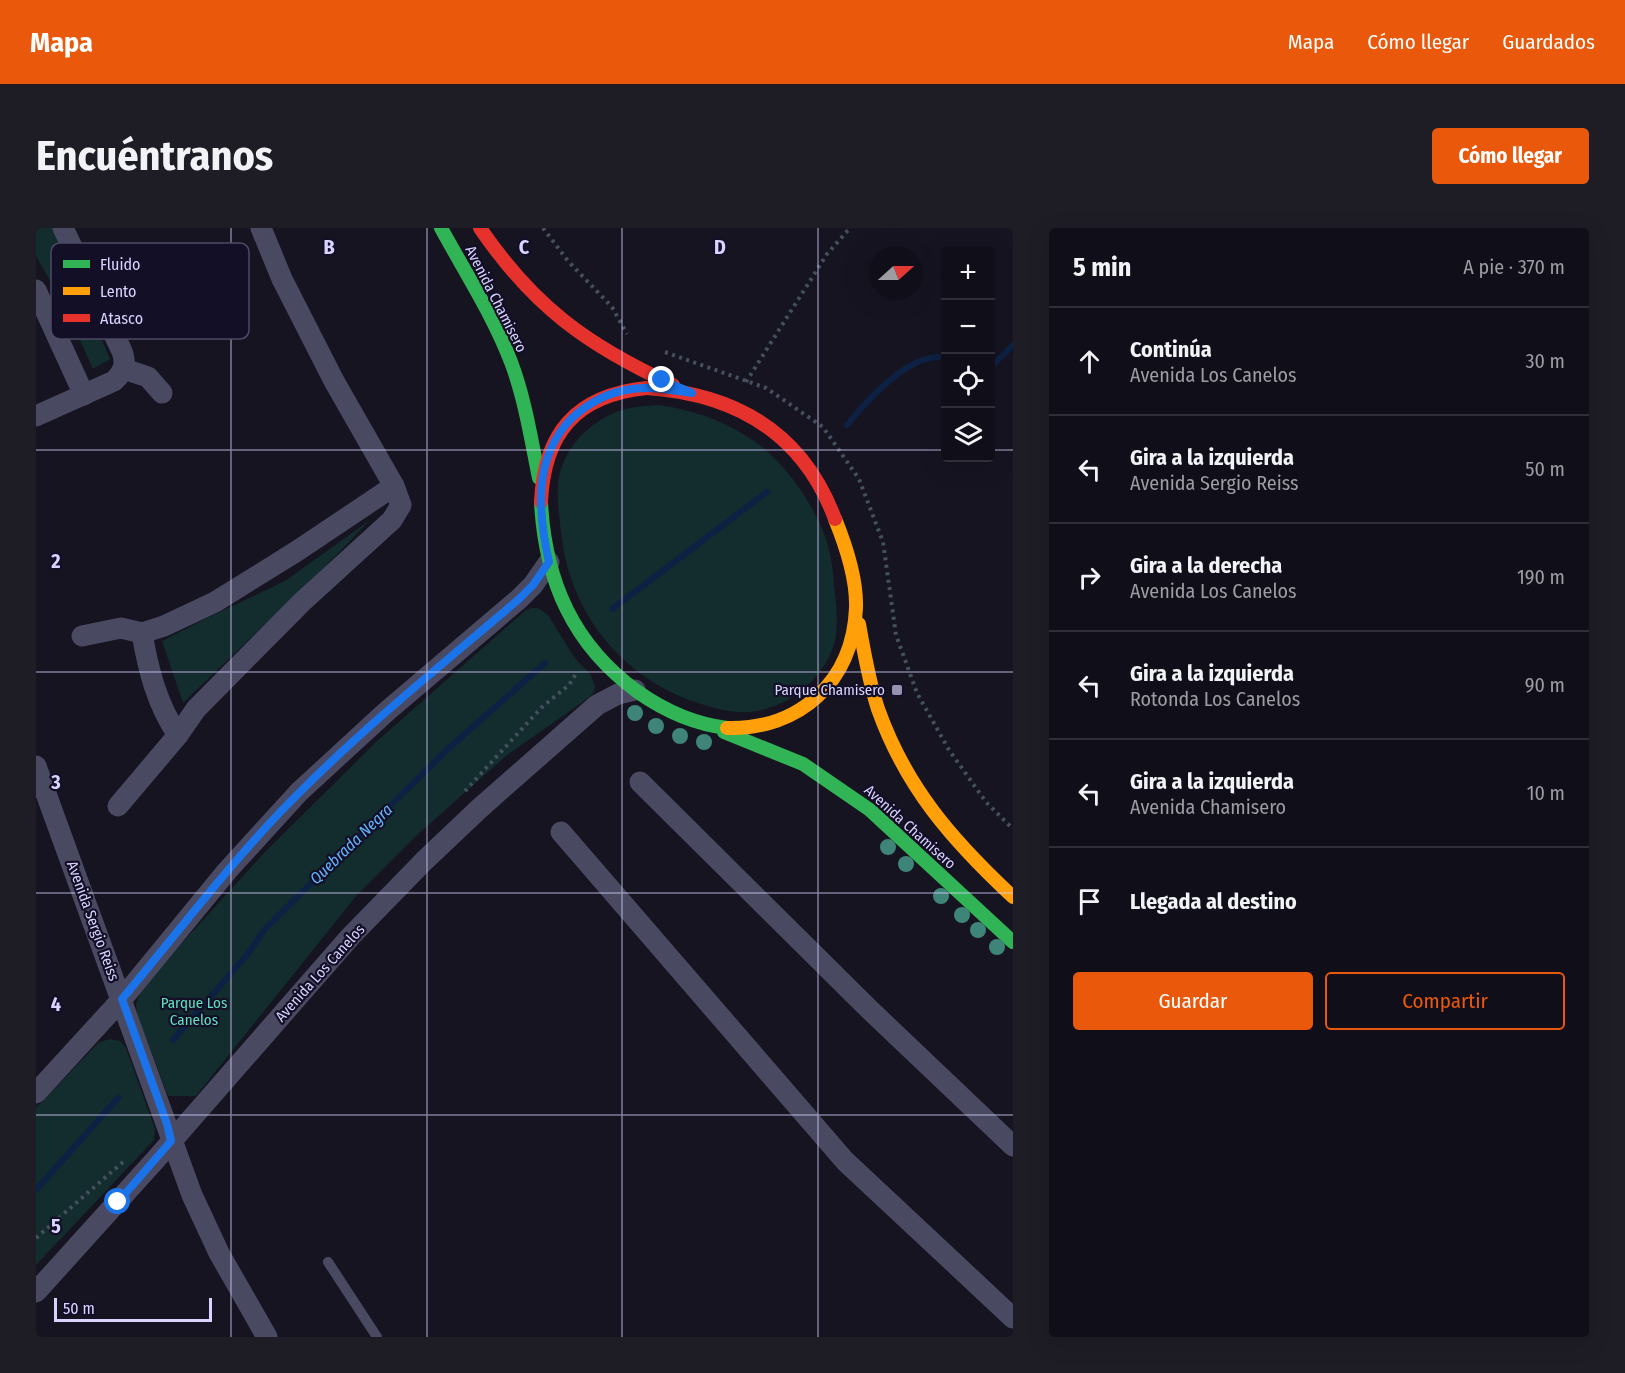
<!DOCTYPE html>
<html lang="es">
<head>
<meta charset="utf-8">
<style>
  body { margin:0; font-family:"Fira Sans Condensed",sans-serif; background:#1e1d26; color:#f1f3f6 }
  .controls { position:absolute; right:18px; top:18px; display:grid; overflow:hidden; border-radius:6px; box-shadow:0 6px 24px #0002 }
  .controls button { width:54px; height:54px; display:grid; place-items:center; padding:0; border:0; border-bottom:2px solid #302f38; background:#100f19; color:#f1f3f6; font:30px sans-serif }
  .compass { position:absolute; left:833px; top:18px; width:54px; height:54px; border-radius:50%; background:#100f19; box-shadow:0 6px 24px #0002; rotate:69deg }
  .scale { position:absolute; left:18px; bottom:15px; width:158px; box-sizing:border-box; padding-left:6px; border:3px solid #d9d4ff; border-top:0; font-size:16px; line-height:21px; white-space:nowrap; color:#d9d4ff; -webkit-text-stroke:4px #130f26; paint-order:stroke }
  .stop { position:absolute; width:18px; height:18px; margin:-14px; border:4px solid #1a73e8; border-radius:50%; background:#fff }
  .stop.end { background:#1a73e8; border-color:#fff; box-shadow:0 2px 6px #0008 }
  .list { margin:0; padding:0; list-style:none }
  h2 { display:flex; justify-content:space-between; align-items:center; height:78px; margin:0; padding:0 24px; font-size:26px }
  h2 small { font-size:20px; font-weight:400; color:#9c9ca2 }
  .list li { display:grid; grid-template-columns:39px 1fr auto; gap:18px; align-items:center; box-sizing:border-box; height:108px; padding:0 24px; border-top:2px solid #302f38 }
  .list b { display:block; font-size:22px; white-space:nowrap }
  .list p { margin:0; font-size:20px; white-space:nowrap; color:#9c9ca2 }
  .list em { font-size:20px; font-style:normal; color:#9c9ca2 }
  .actions { display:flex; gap:12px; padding:18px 24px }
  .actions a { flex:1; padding:14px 0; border:2px solid #ea580c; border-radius:6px; text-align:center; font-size:21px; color:#ea580c }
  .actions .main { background:#ea580c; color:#fff }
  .icon { flex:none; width:33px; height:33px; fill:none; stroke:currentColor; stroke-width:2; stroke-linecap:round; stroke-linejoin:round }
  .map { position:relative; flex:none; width:977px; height:1109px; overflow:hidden; border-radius:6px }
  header { display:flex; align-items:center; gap:36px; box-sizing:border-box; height:84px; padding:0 30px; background:#ea580c; color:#fff }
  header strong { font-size:28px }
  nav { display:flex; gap:33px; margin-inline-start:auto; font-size:21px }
  .intro { display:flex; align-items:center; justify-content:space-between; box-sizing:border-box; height:144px; padding:0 36px }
  h1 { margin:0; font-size:42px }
  .button { padding:15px 27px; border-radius:6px; background:#ea580c; color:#fff; font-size:21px; font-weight:700 }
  main { display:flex; gap:36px; padding:0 36px }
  aside { flex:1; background:#100f19; border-radius:6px; box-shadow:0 6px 24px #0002 }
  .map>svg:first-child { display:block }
</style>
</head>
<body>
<header>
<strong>Mapa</strong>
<nav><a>Mapa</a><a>Cómo llegar</a><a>Guardados</a></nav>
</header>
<div class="intro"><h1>Encuéntranos</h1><a class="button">Cómo llegar</a></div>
<main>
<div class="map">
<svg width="977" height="1109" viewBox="0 0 977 1109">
  <rect width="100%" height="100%" fill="#161421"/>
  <g fill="#132c2d">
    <polygon points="0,0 18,0 74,131 57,141 29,79 0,28"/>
    <path d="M 623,177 C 663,183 701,197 732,224 C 755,245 775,274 787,303 C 794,320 797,339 798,357 C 800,375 803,395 799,412 C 790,449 757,476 721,483 C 701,487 681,481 662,475 C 615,460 574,427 550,384 C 534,356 527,327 524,296 C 523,283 521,271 522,259 C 523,223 554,192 586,182 C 598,178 610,178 623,177 Z"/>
    <polygon points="334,292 288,340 147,475 126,413 171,390 249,353"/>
    <polygon points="496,380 502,380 512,387 538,429 555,447 559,459 558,464 551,471 470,528 380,608 321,667 160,868 132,868 101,787 100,776 105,760 228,625 341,513 490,382"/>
    <polygon points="74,811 84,813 90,820 119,901 118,912 0,1037 0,880 63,814"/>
  </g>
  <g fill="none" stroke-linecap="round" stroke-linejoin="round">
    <g stroke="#0d2144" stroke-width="6">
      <polyline points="954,140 977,117"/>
      <path d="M 811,197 C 831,172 875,123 909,130"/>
      <polyline points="576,381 731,264"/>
      <polyline points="137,812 211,727 229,701 256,674 413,520 509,435"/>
      <polyline points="0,962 82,870"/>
    </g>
    <g stroke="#44505f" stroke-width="4" stroke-dasharray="3 4.5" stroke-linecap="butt">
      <polyline points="507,0 532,33 576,79 591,106"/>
      <polyline points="629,124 730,160 787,199 823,251 847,314 860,407 881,465 913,522 950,574 977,601"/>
      <polyline points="710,154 791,26 814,0"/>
      <polyline points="429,563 506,479 533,457 540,446"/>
      <polyline points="0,1010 87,934"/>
    </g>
    <polyline stroke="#4a4962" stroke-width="10" points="292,1034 341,1109"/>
    <g stroke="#4a4962" stroke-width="21">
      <polyline points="0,62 48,167"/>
      <polyline points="88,141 112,149 126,165"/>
      <path d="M 0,188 L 78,153 C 88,144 91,134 85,121 L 27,0"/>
      <path d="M 106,405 C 112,441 121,477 142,507"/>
      <polyline points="46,408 85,400 106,405 128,398 179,374 261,323 358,258"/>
      <polyline points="0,538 156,967 183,1025 231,1109"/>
      <polyline points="604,554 834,782 977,918"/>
      <polyline points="82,578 142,507 160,481 266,374 356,292 365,277 358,258 298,153 246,51 225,0"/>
      <polyline points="525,604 809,933 977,1090"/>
      <polyline points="0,865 86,771 191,643 263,564 350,484 483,371 497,357 513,334"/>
      <polyline points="0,1064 121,930 314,709 388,633 444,580 561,477 582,466 599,462"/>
    </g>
    <g stroke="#30b455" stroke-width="14">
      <path d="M 405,0 C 429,44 457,87 475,134 C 489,171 495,211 503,250"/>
      <path d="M 505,274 C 509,353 537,417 602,464 C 629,483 658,496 691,500"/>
      <polyline points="688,504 767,536 834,582 977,714"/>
    </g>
    <g stroke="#ff9f0a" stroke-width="14">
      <path d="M 823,396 C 828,424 833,454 842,481 C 870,560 917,613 977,669"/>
      <path d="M 691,500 C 764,502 817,453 820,380 C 821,351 810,318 799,291"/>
    </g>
    <g stroke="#e5322d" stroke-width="14">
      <path d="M 444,0 C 498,79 551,117 637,157"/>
      <path d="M 611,160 C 700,166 767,205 799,291"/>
      <path d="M 505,274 C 508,205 540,167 611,160"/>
    </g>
  </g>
  <g fill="#3e8478">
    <circle cx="599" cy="485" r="8"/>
    <circle cx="620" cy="498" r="8"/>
    <circle cx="644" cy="508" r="8"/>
    <circle cx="668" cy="514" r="8"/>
    <circle cx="852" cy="619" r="8"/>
    <circle cx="870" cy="636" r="8"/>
    <circle cx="905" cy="668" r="8"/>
    <circle cx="926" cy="687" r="8"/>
    <circle cx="942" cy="702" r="8"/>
    <circle cx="961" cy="719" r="8"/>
  </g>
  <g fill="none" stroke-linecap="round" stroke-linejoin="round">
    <path stroke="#1a73e8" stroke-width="8" d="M 82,974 L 135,913 L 131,896 L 86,771 C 144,702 199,628 264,564 C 333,495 409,434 483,371 L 497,357 L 513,334 C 502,285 497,230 535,191 C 552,175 573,164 596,161 C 616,158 636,162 656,165 L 626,152"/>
  </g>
  <path fill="none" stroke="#d9d4ff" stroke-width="1.5" stroke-opacity="0.55" d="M 195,0 L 195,1109M 391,0 L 391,1109M 586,0 L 586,1109M 782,0 L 782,1109M 0,222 L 909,222M 954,222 L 977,222M 0,444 L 977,444M 0,665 L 977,665M 0,887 L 977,887"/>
  <rect fill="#9591b1" stroke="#130f26" stroke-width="2" x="855" y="456" width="12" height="12" rx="3"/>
  <g text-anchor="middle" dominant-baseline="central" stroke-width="4.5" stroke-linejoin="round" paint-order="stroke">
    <g font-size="15" fill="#d9d4ff" stroke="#130f26">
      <text transform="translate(460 71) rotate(63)">Avenida Chamisero</text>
      <text transform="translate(874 599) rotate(42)">Avenida Chamisero</text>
      <text transform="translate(57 693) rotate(70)">Avenida Sergio Reiss</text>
      <text transform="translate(284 745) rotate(-48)">Avenida Los Canelos</text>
    </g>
    <g font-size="15" fill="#d9d4ff" stroke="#130f26" text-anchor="end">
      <text x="849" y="462">Parque Chamisero</text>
    </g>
    <g font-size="15" fill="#5fe0c0" stroke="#130f26">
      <text x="158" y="775">Parque Los<tspan x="158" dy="17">Canelos</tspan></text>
    </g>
    <g font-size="16" font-style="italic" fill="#62b6ff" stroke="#130f26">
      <text transform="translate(315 616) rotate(-44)">Quebrada Negra</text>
    </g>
  </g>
  <rect x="15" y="15" width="198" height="96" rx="9" fill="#130f26" stroke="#4e4a67" stroke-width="1.5"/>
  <rect x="27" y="32" width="27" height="8" fill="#30b455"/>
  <rect x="27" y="59" width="27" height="8" fill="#ff9f0a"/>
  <rect x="27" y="86" width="27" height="8" fill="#e5322d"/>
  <g font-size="16" fill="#d9d4ff">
    <text x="64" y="42">Fluido</text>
    <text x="64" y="69">Lento</text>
    <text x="64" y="96">Atasco</text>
  </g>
  <g font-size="20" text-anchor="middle" font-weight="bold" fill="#d9d4ff" stroke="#130f26" stroke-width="4.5" stroke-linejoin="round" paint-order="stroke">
    <text x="293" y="26">B</text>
    <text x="488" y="26">C</text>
    <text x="684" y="26">D</text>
    <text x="20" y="340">2</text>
    <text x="20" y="561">3</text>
    <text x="20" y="783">4</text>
    <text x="20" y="1005">5</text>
  </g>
</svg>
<div class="controls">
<button>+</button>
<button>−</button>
<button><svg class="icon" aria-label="locate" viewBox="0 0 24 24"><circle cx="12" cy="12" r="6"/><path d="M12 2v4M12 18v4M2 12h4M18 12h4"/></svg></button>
<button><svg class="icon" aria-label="layers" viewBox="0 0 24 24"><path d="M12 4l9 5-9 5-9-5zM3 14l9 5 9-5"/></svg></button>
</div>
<svg class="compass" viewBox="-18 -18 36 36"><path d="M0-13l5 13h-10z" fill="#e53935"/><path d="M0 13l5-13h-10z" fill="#9c9ca2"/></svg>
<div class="scale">50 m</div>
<div class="stop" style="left:82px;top:974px"></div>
<div class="stop end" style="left:626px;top:152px"></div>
</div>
<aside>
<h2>5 min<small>A pie · 370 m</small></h2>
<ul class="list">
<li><svg class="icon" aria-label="ahead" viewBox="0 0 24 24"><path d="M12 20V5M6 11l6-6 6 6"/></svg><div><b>Continúa</b><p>Avenida Los Canelos</p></div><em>30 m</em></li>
<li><svg class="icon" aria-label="left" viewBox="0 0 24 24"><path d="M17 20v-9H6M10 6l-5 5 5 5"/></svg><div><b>Gira a la izquierda</b><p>Avenida Sergio Reiss</p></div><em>50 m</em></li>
<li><svg class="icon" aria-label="right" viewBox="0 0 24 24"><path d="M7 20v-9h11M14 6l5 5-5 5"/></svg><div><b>Gira a la derecha</b><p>Avenida Los Canelos</p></div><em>190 m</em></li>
<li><svg class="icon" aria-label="left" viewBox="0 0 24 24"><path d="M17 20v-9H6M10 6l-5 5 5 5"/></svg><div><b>Gira a la izquierda</b><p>Rotonda Los Canelos</p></div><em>90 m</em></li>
<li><svg class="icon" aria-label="left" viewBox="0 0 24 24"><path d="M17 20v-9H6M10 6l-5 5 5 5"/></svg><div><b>Gira a la izquierda</b><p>Avenida Chamisero</p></div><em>10 m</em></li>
<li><svg class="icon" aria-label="arrive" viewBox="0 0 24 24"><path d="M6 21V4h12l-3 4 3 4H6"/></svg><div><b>Llegada al destino</b></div></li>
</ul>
<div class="actions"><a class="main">Guardar</a><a>Compartir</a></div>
</aside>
</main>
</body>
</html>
